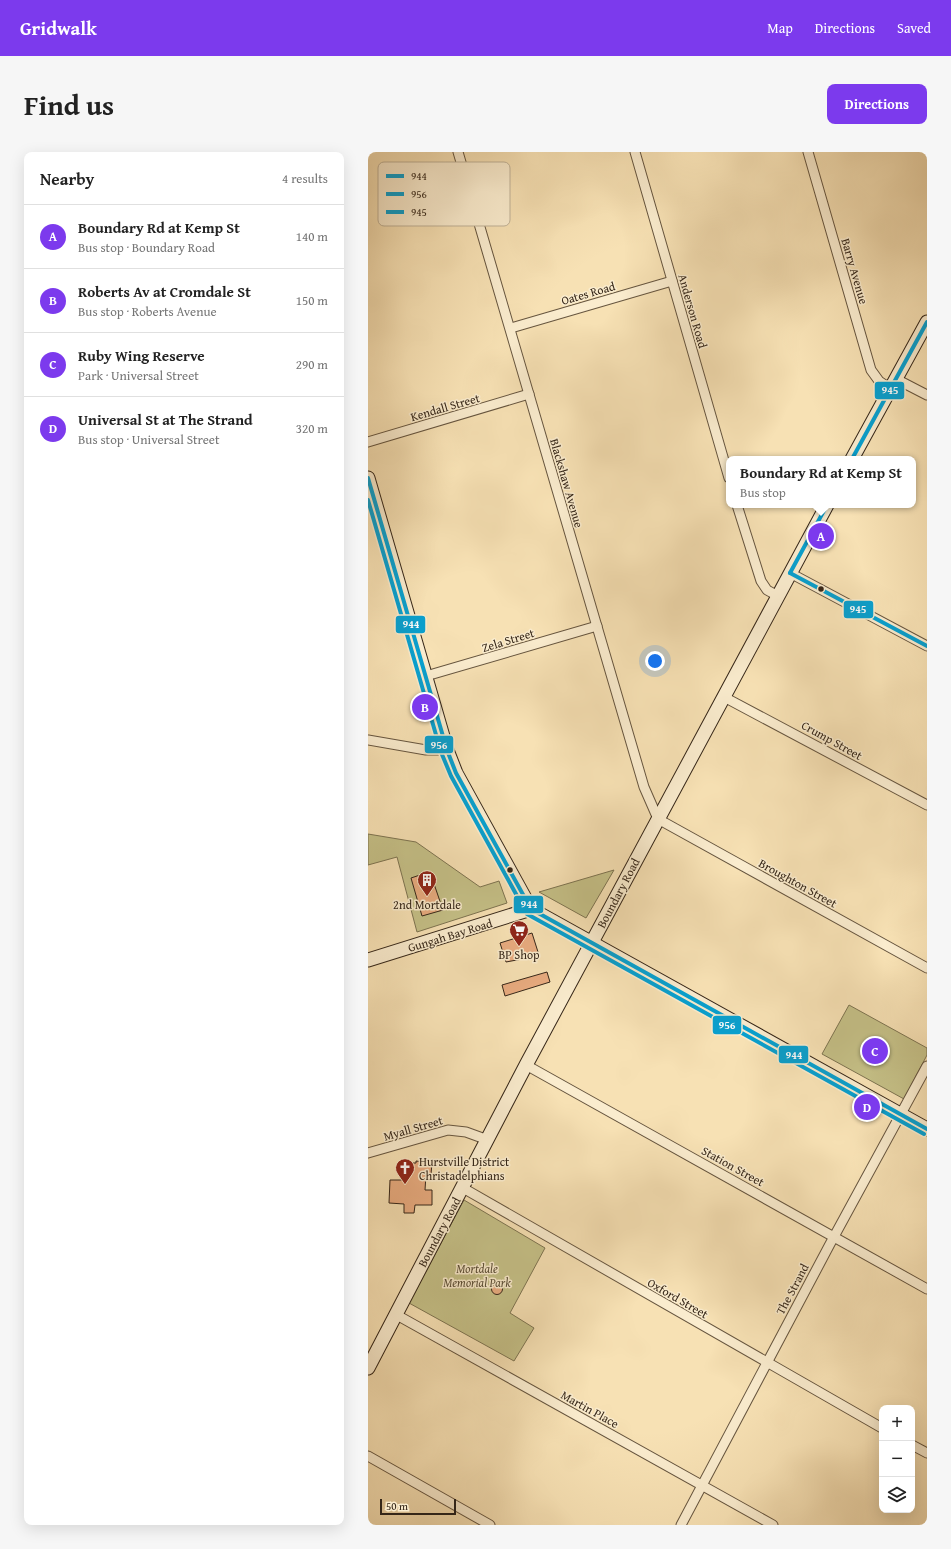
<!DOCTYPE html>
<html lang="en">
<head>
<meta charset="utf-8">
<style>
  body { margin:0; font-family:"Gentium Book Plus",serif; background:#f6f6f6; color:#222 }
  .controls { position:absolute; right:12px; bottom:12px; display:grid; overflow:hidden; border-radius:8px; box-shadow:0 4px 16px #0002 }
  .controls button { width:36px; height:36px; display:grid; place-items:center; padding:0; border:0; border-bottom:1px solid #e0e0e0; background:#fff; color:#222; font:20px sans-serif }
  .scale { position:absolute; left:12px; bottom:10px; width:76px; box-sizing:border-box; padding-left:4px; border:2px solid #352618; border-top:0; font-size:11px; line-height:14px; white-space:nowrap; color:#352618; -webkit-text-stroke:3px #faecce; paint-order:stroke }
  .you { position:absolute; left:287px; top:509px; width:14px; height:14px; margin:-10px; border:3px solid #fff; border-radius:50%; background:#1a73e8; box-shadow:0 0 0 6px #1a73e833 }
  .badge { display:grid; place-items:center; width:26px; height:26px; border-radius:50%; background:#7c3aed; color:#fff; font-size:13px; font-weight:700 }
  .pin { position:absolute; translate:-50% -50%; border:2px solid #fff; box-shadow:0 1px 4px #0006 }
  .popup { position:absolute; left:358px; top:304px; width:190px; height:52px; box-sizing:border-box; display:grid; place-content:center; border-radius:8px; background:#fff; filter:drop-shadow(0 1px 3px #0005); font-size:13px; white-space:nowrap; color:#767676 }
  .popup b { font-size:15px; color:#222 }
  .popup::after { content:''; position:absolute; left:50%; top:100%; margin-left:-8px; border:8px solid transparent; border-top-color:#fff }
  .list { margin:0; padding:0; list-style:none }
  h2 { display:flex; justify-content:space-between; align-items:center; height:52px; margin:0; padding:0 16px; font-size:17px }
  h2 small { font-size:13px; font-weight:400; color:#767676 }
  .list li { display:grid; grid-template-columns:26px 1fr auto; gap:12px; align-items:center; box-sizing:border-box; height:64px; padding:0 16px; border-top:1px solid #e0e0e0 }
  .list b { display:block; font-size:15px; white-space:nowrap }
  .list p { margin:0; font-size:13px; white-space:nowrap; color:#767676 }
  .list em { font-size:13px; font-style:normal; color:#767676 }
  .icon { flex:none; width:22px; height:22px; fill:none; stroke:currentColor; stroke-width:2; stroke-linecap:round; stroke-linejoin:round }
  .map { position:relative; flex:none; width:559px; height:1373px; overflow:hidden; border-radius:8px }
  header { display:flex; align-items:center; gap:24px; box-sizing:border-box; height:56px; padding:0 20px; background:#7c3aed; color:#fff }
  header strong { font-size:19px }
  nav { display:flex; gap:22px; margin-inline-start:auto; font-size:14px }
  .intro { display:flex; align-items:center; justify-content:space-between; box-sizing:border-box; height:96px; padding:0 24px }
  h1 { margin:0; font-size:28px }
  .button { padding:10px 18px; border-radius:8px; background:#7c3aed; color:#fff; font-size:14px; font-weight:700 }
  main { display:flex; gap:24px; padding:0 24px }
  aside { flex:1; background:#fff; border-radius:8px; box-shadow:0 4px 16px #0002 }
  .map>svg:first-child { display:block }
</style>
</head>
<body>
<header>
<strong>Gridwalk</strong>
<nav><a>Map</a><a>Directions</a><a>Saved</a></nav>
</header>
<div class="intro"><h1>Find us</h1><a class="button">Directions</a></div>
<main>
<aside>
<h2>Nearby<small>4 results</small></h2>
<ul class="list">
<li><span class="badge">A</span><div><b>Boundary Rd at Kemp St</b><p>Bus stop · Boundary Road</p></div><em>140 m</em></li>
<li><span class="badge">B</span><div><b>Roberts Av at Cromdale St</b><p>Bus stop · Roberts Avenue</p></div><em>150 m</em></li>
<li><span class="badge">C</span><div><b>Ruby Wing Reserve</b><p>Park · Universal Street</p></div><em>290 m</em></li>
<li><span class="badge">D</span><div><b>Universal St at The Strand</b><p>Bus stop · Universal Street</p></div><em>320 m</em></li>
</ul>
</aside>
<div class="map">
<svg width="559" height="1373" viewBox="0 0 559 1373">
  <rect width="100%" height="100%" fill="#f7e1b4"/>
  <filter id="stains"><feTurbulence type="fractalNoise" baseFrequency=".005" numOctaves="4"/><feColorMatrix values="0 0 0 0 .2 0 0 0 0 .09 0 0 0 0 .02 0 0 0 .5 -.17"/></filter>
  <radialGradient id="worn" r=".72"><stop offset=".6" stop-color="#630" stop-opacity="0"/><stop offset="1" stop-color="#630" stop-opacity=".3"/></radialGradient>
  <g fill="#c5c087" stroke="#7d7350">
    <polygon points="0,682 48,690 112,735 131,729 139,751 49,780 29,705 0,713"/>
    <polygon points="246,718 218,766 171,740"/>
    <polygon points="481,853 559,896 559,903 536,947 454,902"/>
    <polygon points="96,1048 177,1096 142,1161 166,1176 146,1209 41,1151"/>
  </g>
  <g fill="#e9ac80" stroke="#352618">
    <polygon points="52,723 55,732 65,729 75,758 54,764 43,726"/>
    <polygon points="164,781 170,800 154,807 138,810 132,791"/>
    <polygon points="179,820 182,830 137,844 134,833"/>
    <polygon points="48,1009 64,1011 63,1022 58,1022 57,1038 64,1038 64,1053 47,1053 46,1061 36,1061 36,1052 21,1051 22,1028 36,1028 37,1021 41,1021 41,1011 48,1011"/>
    <circle cx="129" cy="1137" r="5.5"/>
  </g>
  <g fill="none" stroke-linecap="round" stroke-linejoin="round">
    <g stroke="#66553f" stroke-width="11">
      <g id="street">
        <polyline points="90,0 276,635 290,667 559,816"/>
        <polyline points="267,0 361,326"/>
        <polyline points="440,0 503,218 511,229 523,237"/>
        <polyline points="143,176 304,129"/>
        <polyline points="528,227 559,243"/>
        <polyline points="0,290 161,242"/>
        <polyline points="369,353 393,429 399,438 410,444"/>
        <polyline points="422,421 559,494"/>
        <polyline points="58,524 229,474"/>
        <polyline points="356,545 559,653"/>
        <polyline points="0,588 58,598 79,598"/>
        <polyline points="158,913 559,1137"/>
        <polyline points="0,1001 80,978 98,980 120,988"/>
        <polyline points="95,1036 514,1276"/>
        <polyline points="27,1162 405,1373"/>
        <polyline points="544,1293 559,1301"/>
        <polyline points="0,1304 122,1373"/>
        <polyline points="313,1373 462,1092 559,914"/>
      </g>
    </g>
    <g stroke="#352618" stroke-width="15">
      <g id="secondary">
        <polyline points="484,307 559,170"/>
        <polyline points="0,326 79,598 88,621 163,757 559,977"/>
        <polyline points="0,808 163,757"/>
        <polyline points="0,1216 158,913 459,353"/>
      </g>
    </g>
    <use href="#street" stroke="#faecce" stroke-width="9"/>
    <use href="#secondary" stroke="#faecce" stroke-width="13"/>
    <g stroke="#faecce" stroke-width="7">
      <polyline id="bus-1" points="0,326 79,598 88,621 163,757 559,977"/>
    </g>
    <g stroke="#faecce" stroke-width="7">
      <polyline id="bus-2" points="0,348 73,600 83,624 159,762 556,982"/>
    </g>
    <g stroke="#faecce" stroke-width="7">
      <g id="bus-3">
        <polyline points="484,307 559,170"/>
        <polyline points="422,421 559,494"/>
        <polyline points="422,421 459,353"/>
      </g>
    </g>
    <use href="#bus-1" stroke="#08a0cf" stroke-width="4"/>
    <use href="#bus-2" stroke="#08a0cf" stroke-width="4"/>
    <use href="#bus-3" stroke="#08a0cf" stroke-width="4"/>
  </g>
  <defs>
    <g id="building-pin" transform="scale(1)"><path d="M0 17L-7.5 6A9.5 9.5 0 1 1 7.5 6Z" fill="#8f2418" stroke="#faecce"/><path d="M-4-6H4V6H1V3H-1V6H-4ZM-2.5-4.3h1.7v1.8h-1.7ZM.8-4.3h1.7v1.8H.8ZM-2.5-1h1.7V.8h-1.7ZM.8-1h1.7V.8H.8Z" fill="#fff"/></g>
    <g id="supermarket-pin" transform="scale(1)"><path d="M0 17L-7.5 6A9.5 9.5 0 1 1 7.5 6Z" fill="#8f2418" stroke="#faecce"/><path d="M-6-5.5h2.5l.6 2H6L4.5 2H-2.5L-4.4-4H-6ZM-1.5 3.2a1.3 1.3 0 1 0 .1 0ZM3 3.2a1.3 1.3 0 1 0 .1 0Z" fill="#fff"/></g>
    <g id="church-pin" transform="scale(1)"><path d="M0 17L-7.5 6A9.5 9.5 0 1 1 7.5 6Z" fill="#8f2418" stroke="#faecce"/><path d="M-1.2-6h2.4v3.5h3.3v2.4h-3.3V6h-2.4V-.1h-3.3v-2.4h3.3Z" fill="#fff"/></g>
  </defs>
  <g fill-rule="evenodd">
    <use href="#building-pin" x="59" y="728"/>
    <use href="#supermarket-pin" x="151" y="778"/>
    <use href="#church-pin" x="37" y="1016"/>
  </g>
  <g fill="#352618" stroke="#faecce" stroke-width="1.5">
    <circle cx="453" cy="437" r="3.5"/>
    <circle cx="142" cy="718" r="3.5"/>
  </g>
  <g text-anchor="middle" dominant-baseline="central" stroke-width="3" stroke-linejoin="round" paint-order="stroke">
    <g font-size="12" fill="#352618" stroke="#faecce">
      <text transform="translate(487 119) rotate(74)">Barry Avenue</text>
      <text transform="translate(220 141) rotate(-16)">Oates Road</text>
      <text transform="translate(325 159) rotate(74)">Anderson Road</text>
      <text transform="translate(77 255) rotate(-16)">Kendall Street</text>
      <text transform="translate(199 331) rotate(74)">Blackshaw Avenue</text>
      <text transform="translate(140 488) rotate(-17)">Zela Street</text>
      <text transform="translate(464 588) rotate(29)">Crump Street</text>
      <text transform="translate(430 731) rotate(29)">Broughton Street</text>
      <text transform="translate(250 741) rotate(-62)">Boundary Road</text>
      <text transform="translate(82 783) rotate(-17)">Gungah Bay Road</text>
      <text transform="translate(45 976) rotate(-16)">Myall Street</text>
      <text transform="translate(365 1014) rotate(29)">Station Street</text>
      <text transform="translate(71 1080) rotate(-62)">Boundary Road</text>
      <text transform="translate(424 1137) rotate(-62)">The Strand</text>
      <text transform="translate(310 1146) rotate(30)">Oxford Street</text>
      <text transform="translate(222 1257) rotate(29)">Martin Place</text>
    </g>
    <g font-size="12" fill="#352618" stroke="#faecce">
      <text x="59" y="752">2nd Mortdale</text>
      <text x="151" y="802">BP Shop</text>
      <text x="51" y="1009" text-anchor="start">Hurstville District<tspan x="51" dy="14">Christadelphians</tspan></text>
    </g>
    <g font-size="12" font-style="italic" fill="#594c34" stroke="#faecce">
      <text x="109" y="1116">Mortdale<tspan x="109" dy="14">Memorial Park</tspan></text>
    </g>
  </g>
  <rect x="10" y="10" width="132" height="64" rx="6" fill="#faecce" stroke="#bfb197" stroke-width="1"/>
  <rect x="18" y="22" width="18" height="4" fill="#08a0cf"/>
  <rect x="18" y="40" width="18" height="4" fill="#08a0cf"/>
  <rect x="18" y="58" width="18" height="4" fill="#08a0cf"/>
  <g font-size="11" fill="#352618">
    <text x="43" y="28">944</text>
    <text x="43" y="46">956</text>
    <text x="43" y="64">945</text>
  </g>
  <g stroke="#faecce" stroke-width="1.5">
    <rect x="506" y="229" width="31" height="19" rx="4" fill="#08a0cf"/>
    <rect x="475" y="448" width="31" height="19" rx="4" fill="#08a0cf"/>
    <rect x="27" y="463" width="31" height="19" rx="4" fill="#08a0cf"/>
    <rect x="56" y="583" width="30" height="19" rx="4" fill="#08a0cf"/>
    <rect x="145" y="743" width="31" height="19" rx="4" fill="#08a0cf"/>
    <rect x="344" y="863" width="30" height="20" rx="4" fill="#08a0cf"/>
    <rect x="410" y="893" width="31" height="19" rx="4" fill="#08a0cf"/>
  </g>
  <g font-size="11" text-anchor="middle" font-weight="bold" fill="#fff">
    <text x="522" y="242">945</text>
    <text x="490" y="461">945</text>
    <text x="43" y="476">944</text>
    <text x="71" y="597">956</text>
    <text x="161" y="756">944</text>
    <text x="359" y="877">956</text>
    <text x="426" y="907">944</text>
  </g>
  <rect width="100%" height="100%" filter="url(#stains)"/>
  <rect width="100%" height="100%" fill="url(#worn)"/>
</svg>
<div class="controls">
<button>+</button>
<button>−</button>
<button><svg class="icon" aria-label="layers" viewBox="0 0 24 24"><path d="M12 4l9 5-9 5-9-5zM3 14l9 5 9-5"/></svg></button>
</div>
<div class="scale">50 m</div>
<div class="you"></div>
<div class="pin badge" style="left:453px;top:384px">A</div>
<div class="popup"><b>Boundary Rd at Kemp St</b>Bus stop</div>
<div class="pin badge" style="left:57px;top:555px">B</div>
<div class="pin badge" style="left:507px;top:899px">C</div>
<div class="pin badge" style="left:499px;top:955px">D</div>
</div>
</main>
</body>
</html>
